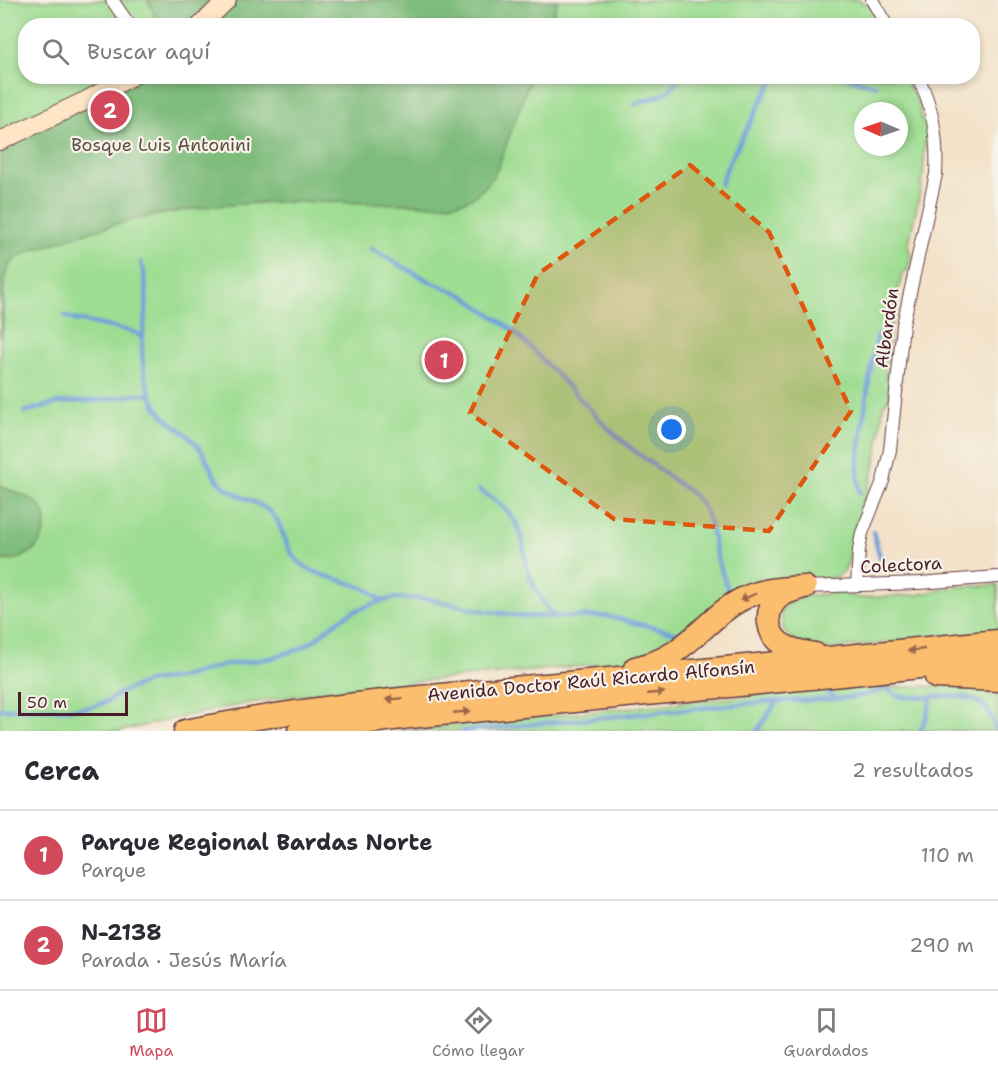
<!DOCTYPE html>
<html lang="es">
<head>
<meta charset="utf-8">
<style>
  body { margin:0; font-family:"Shantell Sans",sans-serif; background:#f2f2f3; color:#2b2b33 }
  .compass { position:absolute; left:854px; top:102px; width:54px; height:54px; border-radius:50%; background:#fff; box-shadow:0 3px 9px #0003; rotate:272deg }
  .scale { position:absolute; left:18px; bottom:15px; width:110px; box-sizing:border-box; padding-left:6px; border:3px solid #4a1f2b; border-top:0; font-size:16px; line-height:21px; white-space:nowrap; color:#4a1f2b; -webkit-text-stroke:4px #f7f3e8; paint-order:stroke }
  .you { position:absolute; left:672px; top:430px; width:21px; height:21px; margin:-15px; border:4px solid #fff; border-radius:50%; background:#1a73e8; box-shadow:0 0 0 9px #1a73e833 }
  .badge { display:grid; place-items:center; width:39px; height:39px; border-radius:50%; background:#d1495b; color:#fff; font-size:20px; font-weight:700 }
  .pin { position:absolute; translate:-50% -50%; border:3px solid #fff; box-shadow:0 2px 6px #0006 }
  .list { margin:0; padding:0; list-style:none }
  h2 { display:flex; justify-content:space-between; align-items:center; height:78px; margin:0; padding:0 24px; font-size:26px }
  h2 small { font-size:20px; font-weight:400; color:#7c7c81 }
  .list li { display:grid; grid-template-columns:39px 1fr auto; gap:18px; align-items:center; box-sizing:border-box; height:90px; padding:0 24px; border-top:2px solid #e1e1e2 }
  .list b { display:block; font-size:22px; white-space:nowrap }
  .list p { margin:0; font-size:20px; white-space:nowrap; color:#7c7c81 }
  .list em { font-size:20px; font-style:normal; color:#7c7c81 }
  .icon { flex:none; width:33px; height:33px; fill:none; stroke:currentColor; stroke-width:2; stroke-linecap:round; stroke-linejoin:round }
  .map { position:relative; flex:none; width:998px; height:731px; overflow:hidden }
  .search { position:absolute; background:#fff; box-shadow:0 3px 9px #0003; left:18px; right:18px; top:18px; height:66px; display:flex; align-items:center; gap:15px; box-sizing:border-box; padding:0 21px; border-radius:24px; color:#7c7c81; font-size:22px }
  .sheet { height:258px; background:#fff }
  nav { display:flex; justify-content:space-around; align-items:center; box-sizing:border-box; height:84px; border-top:2px solid #e1e1e2; background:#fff; font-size:16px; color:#7c7c81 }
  nav a { display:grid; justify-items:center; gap:3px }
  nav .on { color:#d1495b }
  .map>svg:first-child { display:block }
</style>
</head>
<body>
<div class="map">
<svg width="998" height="731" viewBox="0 0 998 731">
  <rect width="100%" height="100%" fill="#f7f3e8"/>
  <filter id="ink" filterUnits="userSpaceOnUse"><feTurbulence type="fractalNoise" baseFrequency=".0167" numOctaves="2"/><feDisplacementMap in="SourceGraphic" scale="12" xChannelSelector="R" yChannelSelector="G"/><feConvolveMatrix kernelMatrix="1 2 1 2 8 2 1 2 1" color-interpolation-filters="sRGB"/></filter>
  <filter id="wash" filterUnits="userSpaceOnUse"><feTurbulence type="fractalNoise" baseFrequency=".008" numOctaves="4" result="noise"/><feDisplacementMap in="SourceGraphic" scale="24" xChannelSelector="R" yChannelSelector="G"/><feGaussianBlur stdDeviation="1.35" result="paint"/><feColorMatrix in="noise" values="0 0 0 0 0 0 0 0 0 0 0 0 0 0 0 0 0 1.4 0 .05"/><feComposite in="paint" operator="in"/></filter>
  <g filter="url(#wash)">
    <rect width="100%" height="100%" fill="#f3e2c9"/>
    <g fill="#9edd92" stroke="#747e5e" stroke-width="1.5" fill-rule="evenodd">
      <path d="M 0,0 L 860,0 L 862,3 L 869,4 L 876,16 L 875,25 L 26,26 L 26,76 L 904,77 L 918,102 L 922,120 L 928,124 L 930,138 L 925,143 L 923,178 L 908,247 L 911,256 L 908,269 L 902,274 L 891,325 L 889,342 L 886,377 L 891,385 L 889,399 L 883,405 C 880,439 876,478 859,509 L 860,514 C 858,520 855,526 853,532 C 850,548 852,573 833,578 L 797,580 L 658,656 L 591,665 L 400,683 L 315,693 L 249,703 L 185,716 L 121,731 L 0,731 ZM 863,111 L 899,111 L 899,147 L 863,147 Z"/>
      <polygon points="998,585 998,629 981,632 830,649 805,647 786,633 783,628 781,615 784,606 805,596 813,595 844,593 858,598 916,595 954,587"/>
      <polygon points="949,686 998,687 998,731 395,731 788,692 854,688"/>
    </g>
    <g fill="#7ebc7c" stroke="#646e54" stroke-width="1.5">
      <polygon points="148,0 213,0 185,25 159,26"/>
      <polygon points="235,0 558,0 549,25 207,26"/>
      <path d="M 142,77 L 531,77 L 497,170 C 489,184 478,198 461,202 C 444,207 424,204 407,204 C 372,203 337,202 302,202 C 221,201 138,214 61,241 C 47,246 16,253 9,266 C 1,280 4,312 3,329 L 0,337 L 0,149 L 98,102 Z"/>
      <path d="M 0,486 C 13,492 33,496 42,509 C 46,514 46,521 45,527 C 42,550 22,562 0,560 Z"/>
    </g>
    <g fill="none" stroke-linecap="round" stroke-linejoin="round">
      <g stroke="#709fd9" stroke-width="4.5">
        <polyline points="842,76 877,86"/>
        <polyline points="635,104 661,95 671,89 680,76"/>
        <path d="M 721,184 C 727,161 740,143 751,121 C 759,106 766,90 777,76"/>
        <polyline points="371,249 431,282 463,295 510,328 530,347 611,431 636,452 691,493 700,502 706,513 710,523 717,558 728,590"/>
        <path d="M 141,262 C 146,277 147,297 146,312 C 144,325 142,336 142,349 C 142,364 145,379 150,393 C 161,425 185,426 201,450 C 210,463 212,478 226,488 C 239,498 262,502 273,515 C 286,530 283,551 303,565 C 323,580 350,579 371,592 C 374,594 378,598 381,601"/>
        <polyline points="65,316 72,319 130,331 138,334 142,338"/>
        <polyline points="24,412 58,403 102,400 140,394 150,395"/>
        <path d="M 479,490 C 502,503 517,516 523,543 C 525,553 525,562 528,571 C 533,586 544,605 554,617"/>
        <path d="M 860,493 C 856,472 859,452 862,432 C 866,399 870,367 878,335"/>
        <polyline points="873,532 882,564"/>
        <polyline points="824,689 834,698"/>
        <polyline points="0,709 72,709 90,707 106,702 124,691 140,685 151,681 178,678 224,665 272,658 302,648 316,639 328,628 352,612 381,601 397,598 429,599 479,610 521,616 564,617 606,616 677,633"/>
        <path d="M 463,731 C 563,721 663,711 764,702 C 798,699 856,703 886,688 L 898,696 L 906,697 C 928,699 967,690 984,706 C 991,712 994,723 996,731"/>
        <polyline points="757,731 777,701"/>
        <polyline points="920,731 927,716 931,698"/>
      </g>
    </g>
  </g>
  <g filter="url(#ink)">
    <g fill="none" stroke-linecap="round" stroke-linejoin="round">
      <g stroke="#633c43" stroke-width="14">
        <g id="minor">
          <polyline points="112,0 130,26"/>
          <polyline points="872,0 887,26"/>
          <path d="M 857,585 L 859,550 L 862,533 L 883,481 L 890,450 L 903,325 L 936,174 C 938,139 934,107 917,76"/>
          <polyline points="805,587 919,583 998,577"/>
        </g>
      </g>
      <g stroke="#633c43" stroke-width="20">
        <g id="secondary">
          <polyline points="200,26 227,0"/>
          <polyline points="0,141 85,101 132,76"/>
        </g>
      </g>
      <g stroke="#633c43" stroke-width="25">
        <g id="motorway">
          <path d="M 798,589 C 791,591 782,594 777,599 C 763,613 768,636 783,645 C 793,651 804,652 815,654"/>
          <path d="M 635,668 C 653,664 670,657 684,645 C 704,630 720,610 742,599 C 762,589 783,588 805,587"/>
          <polyline points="936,677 998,680"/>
          <path d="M 185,731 C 314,705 446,694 577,682 C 717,669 858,655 998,641"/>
          <polyline points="299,731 410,717 842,675 998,659"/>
        </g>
      </g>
      <use href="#minor" stroke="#fff" stroke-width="12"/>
      <use href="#secondary" stroke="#fde5c5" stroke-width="18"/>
      <use href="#motorway" stroke="#fbbd6e" stroke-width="22"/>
    </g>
    <defs><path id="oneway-solid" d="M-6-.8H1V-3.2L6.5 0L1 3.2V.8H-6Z" transform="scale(1.5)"/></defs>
    <g fill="#9a6649">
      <use href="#oneway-solid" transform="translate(748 597) rotate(157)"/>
      <use href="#oneway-solid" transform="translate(916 650) rotate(174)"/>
      <use href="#oneway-solid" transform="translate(656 693) rotate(-5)"/>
      <use href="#oneway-solid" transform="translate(394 699) rotate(175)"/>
      <use href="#oneway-solid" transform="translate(462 712) rotate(-5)"/>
    </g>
  </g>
  <path fill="#e0560e" fill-opacity="0.2" stroke="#e0560e" stroke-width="4.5" stroke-dasharray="12 8" stroke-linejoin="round" d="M 690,165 L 769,232 L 851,411 L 769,531 L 614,519 L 470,413 L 538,274 Z"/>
  <g text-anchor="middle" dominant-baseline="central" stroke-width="4.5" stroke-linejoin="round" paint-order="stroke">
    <g font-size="18" fill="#5f4e45" stroke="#f7f3e8">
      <text x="161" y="145">Bosque Luis Antonini</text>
    </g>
    <g font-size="18" fill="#4a1f2b" stroke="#f7f3e8">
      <text transform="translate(887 328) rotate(-82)">Albardón</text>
      <text transform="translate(901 565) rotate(-3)">Colectora</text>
      <text transform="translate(591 681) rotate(-5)">Avenida Doctor Raúl Ricardo Alfonsín</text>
    </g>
  </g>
</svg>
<svg class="compass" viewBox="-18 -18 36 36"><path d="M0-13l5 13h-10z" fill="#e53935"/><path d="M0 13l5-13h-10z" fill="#7c7c81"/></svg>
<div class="scale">50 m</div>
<div class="you"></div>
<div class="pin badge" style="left:444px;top:360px">1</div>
<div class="pin badge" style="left:110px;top:110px">2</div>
<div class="search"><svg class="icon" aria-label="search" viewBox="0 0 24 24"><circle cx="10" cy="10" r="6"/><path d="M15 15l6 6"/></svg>Buscar aquí</div>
</div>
<section class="sheet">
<h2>Cerca<small>2 resultados</small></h2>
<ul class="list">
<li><span class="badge">1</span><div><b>Parque Regional Bardas Norte</b><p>Parque</p></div><em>110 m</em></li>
<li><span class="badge">2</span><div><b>N-2138</b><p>Parada · Jesús María</p></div><em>290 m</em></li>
</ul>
</section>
<nav>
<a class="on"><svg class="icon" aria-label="map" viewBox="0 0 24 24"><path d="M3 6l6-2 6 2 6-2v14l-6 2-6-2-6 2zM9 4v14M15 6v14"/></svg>Mapa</a>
<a><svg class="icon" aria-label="directions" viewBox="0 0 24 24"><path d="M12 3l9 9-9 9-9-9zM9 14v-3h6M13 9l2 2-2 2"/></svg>Cómo llegar</a>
<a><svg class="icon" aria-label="saved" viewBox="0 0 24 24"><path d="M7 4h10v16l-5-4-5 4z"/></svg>Guardados</a>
</nav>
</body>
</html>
